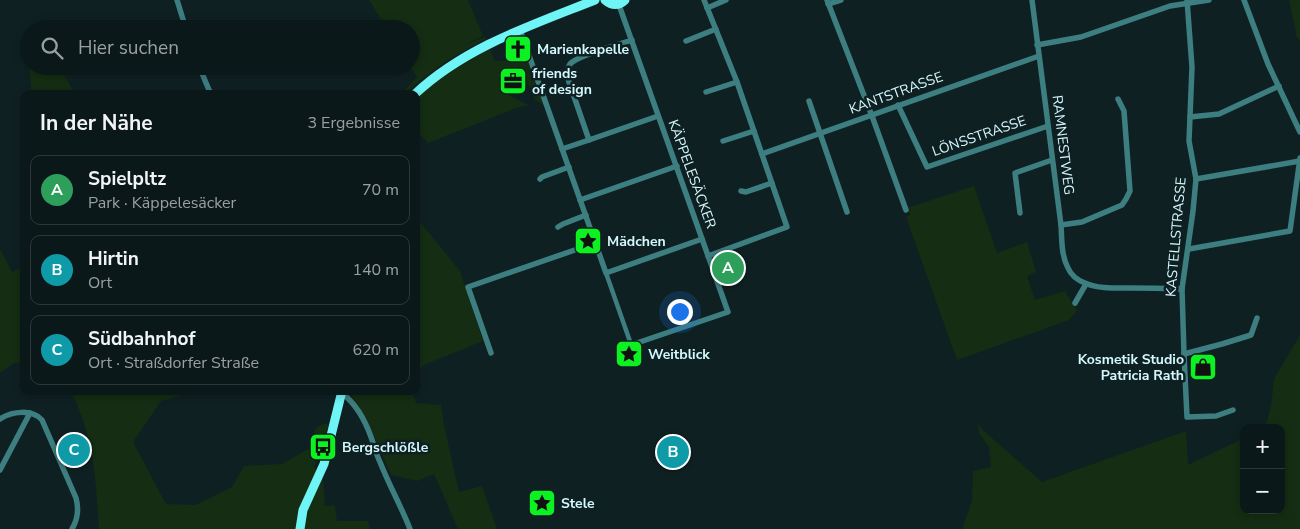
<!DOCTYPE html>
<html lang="de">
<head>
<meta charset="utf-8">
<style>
  body { margin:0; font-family:"Nunito Sans",sans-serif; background:#142123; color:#f1f3f6 }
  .controls { position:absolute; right:15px; bottom:15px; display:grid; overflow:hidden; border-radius:10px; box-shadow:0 2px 8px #0003 }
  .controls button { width:45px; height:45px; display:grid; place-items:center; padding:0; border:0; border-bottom:1px solid #2b3739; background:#0b181a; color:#f1f3f6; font:25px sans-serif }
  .you { position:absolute; left:679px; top:311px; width:18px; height:18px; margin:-12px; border:4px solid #fff; border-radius:50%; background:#1a73e8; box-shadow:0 0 0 8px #1a73e833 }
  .badge { display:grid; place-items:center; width:32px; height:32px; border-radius:50%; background:#ea580c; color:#fff; font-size:16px; font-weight:700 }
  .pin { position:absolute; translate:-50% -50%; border:2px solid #fff; box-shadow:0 1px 5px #0006 }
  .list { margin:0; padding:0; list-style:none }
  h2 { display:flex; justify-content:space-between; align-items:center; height:65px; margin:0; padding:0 20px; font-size:21px }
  h2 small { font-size:16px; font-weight:400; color:#9aa0a2 }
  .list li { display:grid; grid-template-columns:32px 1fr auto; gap:15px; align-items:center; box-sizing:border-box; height:70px; margin:0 10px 10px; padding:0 10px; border:1px solid #2b3739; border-radius:10px }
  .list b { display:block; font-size:19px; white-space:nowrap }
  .list p { margin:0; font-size:16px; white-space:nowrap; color:#9aa0a2 }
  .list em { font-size:16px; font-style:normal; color:#9aa0a2 }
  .icon { flex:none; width:28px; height:28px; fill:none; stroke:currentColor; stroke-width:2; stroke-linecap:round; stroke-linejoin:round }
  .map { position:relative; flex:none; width:1300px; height:529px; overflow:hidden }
  .search { position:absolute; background:#0b181a; box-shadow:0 2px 8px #0003; left:20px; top:20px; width:400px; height:55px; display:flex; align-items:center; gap:12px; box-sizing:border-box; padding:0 18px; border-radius:28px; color:#9aa0a2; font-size:19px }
  .panel { position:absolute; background:#0b181a; box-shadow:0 2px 8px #0003; left:20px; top:90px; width:400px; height:305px; border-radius:10px }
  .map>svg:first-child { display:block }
</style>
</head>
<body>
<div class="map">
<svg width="1300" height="529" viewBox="0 0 1300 529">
  <rect width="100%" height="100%" fill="#0f2023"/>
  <g fill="#142d13">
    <path d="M 369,0 L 468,0 L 483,36 L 463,45 L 485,37 L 486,39 C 456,54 429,71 405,94 L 401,94 L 417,77 L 410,66 L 411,66 L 411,29 L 387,29 Z"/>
    <polygon points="1289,0 1300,0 1300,40 1297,38"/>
    <polygon points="29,42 29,66 59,66 75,94 32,94 26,43"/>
    <polygon points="490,49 495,61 512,61 528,58 546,106 535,100 522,70 515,68 505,71 503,87 505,93 528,105 516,108 428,143 416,130 416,98 446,73"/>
    <polygon points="974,186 997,253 1027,242 1036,272 1027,276 1035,300 1065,291 1077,310 1069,320 957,360 906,217 910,215 907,208"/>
    <polygon points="416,217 460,271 483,341 424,365 416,371"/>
    <polygon points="0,249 12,272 24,267 24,364 14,363 0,373"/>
    <polygon points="1300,335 1300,529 962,529 972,501 973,471 991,467 989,447 979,433 978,423 984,431 1042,482 1186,431 1188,465 1244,438 1244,510 1281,510 1281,428 1265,428 1271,406 1274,379"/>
    <path d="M 70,391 L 198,391 L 161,401 L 133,442 L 166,504 L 196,505 L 232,487 L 244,466 L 282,464 L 310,448 L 316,428 L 325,423 L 329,425 L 314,467 L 323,478 L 325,506 L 335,505 L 337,521 L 368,521 L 370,529 L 99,529 C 96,482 94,433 70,391 Z"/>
    <polygon points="355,391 412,391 416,403 438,405 441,404 444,425 459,492 482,486 497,529 458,529 434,474 417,481 391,475 366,418 352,397"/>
  </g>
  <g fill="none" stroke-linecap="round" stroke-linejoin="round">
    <polyline stroke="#3d7e80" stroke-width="4.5" points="606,273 633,350"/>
    <g stroke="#3d7e80" stroke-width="5.5">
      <polyline points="177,0 186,29"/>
      <polyline points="704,0 737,82 787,227 708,256"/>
      <polyline points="827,0 872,116 906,210"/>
      <path d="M 1032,0 L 1061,225 C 1062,239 1061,255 1068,268 C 1071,275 1077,280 1085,283 C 1098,289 1116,288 1131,288 C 1148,288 1165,288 1182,289"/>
      <polyline points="1187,0 1192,67 1189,141 1196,179 1193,211 1182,289 1184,354 1187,417 1216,416 1233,410"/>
      <polyline points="1244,0 1268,64 1300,132"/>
      <polyline points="828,4 841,0"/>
      <polyline points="619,5 728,312 631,345"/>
      <polyline points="707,8 726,0"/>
      <polyline points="520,30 606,273 702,239"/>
      <path d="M 632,40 C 620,44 576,56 570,64 C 567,69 567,74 568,79 L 589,140 L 658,116"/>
      <polyline points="686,41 716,29"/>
      <polyline points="1037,45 1081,37 1170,6 1209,0"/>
      <polyline points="199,66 209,90 212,94"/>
      <polyline points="706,92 737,82"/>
      <polyline points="809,101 847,212"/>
      <polyline points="898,105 927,167 1048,126"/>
      <polyline points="1190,117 1219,114 1279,86"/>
      <polyline points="723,141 754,131"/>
      <polyline points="562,149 589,140"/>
      <polyline points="762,154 1039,56"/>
      <polyline points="540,179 542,177 569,167"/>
      <polyline points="1196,179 1300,161"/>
      <polyline points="741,191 746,192 772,183"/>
      <polyline points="580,200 677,166"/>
      <polyline points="1020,213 1015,173 1052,160"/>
      <polyline points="1061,225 1082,222 1122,205 1126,199 1130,191 1124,111 1118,99"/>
      <polyline points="558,227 563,224 586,215"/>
      <polyline points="1189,249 1290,231 1300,158"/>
      <polyline points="1075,303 1086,284"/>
      <polyline points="491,353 468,287 595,243"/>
      <polyline points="1184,354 1222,344 1251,335 1257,318"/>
      <path d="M 342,393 C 356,404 365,420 371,437 C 374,445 376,454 380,462 C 389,485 401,506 410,529"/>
      <path d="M 0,419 C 12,411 32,409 42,420 L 76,498 C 79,509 78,519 72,529"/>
      <polyline points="0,470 30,413"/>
    </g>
    <g stroke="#70f5f7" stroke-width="9">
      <path d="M 605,0 C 612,6 619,6 625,0"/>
      <path d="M 415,94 C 465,47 532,25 595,0"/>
      <polyline points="300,529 303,510 324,464 342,391"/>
    </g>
  </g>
  <defs>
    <g id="church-square" transform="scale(1.4375)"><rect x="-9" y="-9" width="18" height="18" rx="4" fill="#0df022" stroke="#0f2023"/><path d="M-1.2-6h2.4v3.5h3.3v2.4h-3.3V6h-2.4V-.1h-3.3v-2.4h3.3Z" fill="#111"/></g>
    <g id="office-square" transform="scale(1.4375)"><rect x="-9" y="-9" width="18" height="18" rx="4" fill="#0df022" stroke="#0f2023"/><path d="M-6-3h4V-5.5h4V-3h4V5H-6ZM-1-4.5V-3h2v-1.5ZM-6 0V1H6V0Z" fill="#111"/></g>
    <g id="sight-square" transform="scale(1.4375)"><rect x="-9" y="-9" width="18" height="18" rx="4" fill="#0df022" stroke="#0f2023"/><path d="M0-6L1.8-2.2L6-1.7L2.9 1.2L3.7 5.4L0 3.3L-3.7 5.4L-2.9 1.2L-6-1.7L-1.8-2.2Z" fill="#111"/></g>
    <g id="shop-square" transform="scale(1.4375)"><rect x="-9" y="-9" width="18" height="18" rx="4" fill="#0df022" stroke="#0f2023"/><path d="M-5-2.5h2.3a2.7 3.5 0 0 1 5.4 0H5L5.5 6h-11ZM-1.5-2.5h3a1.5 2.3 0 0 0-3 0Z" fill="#111"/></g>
    <g id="bus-square" transform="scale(1.4375)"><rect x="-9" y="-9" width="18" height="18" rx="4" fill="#0df022" stroke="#0f2023"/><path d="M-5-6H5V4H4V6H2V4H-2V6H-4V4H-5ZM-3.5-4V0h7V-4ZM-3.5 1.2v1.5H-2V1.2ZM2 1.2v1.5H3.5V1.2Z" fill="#111"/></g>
  </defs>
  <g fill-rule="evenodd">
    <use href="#church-square" x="518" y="49"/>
    <use href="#office-square" x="513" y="81"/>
    <use href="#sight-square" x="588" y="241"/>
    <use href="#sight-square" x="629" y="354"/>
    <use href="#shop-square" x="1203" y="367"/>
    <use href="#bus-square" x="323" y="447"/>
    <use href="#sight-square" x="542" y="503"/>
  </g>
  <g text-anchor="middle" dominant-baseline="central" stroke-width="5" stroke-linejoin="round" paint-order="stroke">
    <g font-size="14" font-weight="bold" fill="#d4f8fd" stroke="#0f2023" text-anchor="start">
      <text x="537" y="49">Marienkapelle</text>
      <text x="532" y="73">friends<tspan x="532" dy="16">of design</tspan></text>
      <text x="607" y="241">Mädchen</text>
      <text x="648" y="354">Weitblick</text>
      <text x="1184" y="359" text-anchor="end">Kosmetik Studio<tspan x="1184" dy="16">Patricia Rath</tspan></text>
      <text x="342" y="447">Bergschlößle</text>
      <text x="561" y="503">Stele</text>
    </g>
    <g font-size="14" fill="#d4f8fd" stroke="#0f2023">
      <text transform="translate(896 93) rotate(-20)">KANTSTRASSE</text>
      <text transform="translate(979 136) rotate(-19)">LÖNSSTRASSE</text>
      <text transform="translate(1063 145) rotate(83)">RAMNESTWEG</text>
      <text transform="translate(692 174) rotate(70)">KÄPPELESÄCKER</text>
      <text transform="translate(1176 237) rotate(-85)">KASTELLSTRASSE</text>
    </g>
  </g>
</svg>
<div class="controls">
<button>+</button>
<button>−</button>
</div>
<div class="you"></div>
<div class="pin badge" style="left:728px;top:268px;background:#2e9e5b">A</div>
<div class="pin badge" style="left:673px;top:452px;background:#0f9aa8">B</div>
<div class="pin badge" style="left:74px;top:450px;background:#0f9aa8">C</div>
<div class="search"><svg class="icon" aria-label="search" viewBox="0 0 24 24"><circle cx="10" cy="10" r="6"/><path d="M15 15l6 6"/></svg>Hier suchen</div>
<section class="panel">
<h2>In der Nähe<small>3 Ergebnisse</small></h2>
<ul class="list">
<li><span class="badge" style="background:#2e9e5b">A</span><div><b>Spielpltz</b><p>Park · Käppelesäcker</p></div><em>70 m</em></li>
<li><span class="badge" style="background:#0f9aa8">B</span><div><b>Hirtin</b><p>Ort</p></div><em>140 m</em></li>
<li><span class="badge" style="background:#0f9aa8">C</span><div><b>Südbahnhof</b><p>Ort · Straßdorfer Straße</p></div><em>620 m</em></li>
</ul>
</section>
</div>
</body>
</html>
